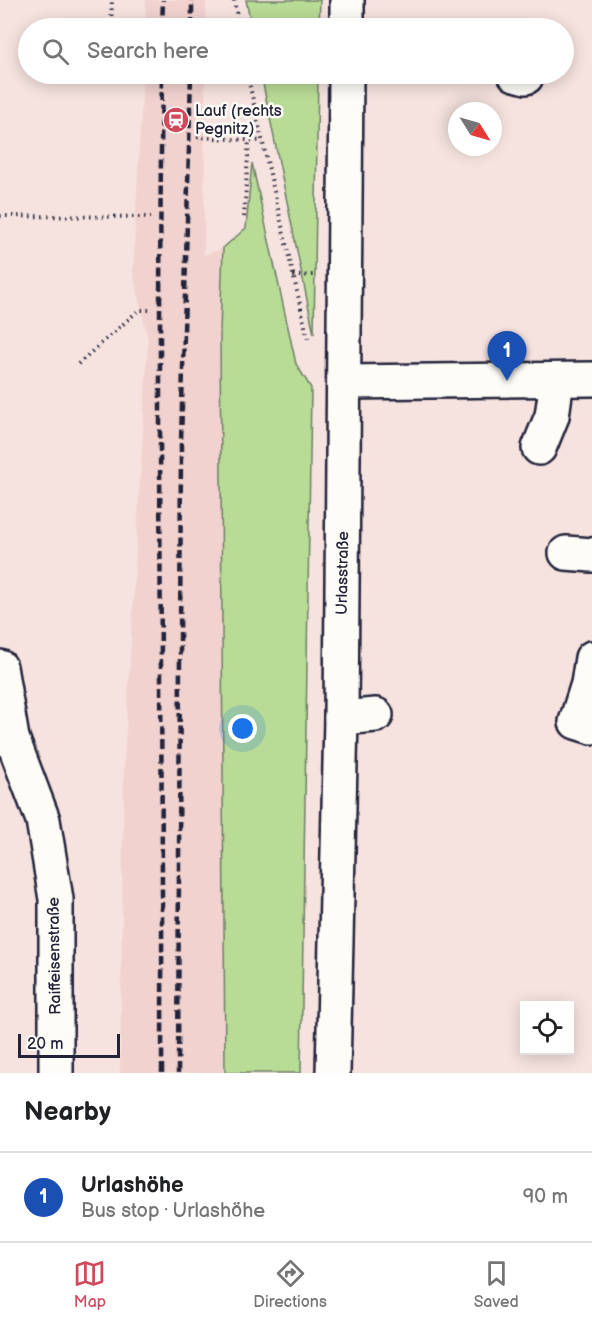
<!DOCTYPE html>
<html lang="en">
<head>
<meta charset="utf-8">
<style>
  body { margin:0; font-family:"Balsamiq Sans",sans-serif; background:#f2f2f2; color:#202124 }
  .controls { position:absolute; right:18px; bottom:18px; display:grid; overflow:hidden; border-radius:0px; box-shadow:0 3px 15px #0003 }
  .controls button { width:54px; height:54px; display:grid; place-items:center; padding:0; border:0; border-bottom:2px solid #e0e0e0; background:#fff; color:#202124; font:30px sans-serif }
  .compass { position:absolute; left:448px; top:102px; width:54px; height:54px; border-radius:50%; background:#fff; box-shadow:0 3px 15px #0003; rotate:127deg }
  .scale { position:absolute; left:18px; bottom:15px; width:102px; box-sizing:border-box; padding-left:6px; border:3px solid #22223b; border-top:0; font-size:16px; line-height:21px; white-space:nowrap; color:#22223b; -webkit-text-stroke:4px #fdfcf7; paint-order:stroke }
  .you { position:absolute; left:243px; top:729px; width:21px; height:21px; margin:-15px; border:4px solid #fff; border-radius:50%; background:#1a73e8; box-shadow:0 0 0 9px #1a73e833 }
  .badge { display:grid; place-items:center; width:39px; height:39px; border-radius:50%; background:#d1495b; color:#fff; font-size:20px; font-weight:700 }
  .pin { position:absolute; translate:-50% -50px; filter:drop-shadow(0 2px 3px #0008) }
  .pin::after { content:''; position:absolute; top:32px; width:21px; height:18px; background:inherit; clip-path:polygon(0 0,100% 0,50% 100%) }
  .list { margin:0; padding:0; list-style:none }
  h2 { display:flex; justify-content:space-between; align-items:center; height:78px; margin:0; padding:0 24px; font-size:26px }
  h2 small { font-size:20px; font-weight:400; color:#757577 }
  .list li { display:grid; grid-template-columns:39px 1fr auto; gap:18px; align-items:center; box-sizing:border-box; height:90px; padding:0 24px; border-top:2px solid #e0e0e0 }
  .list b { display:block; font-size:22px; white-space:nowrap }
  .list p { margin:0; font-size:20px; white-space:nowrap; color:#757577 }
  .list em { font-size:20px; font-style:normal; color:#757577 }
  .icon { flex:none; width:33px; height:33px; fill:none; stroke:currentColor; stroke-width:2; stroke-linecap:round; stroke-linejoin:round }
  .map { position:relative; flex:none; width:592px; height:1073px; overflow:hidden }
  .search { position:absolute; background:#fff; box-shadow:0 3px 15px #0003; left:18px; right:18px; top:18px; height:66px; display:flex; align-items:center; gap:15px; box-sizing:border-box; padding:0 21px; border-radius:33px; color:#757577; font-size:22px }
  .sheet { height:168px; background:#fff }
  nav { display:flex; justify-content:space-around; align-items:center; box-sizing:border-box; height:84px; border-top:2px solid #e0e0e0; background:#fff; font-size:16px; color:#757577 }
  nav a { display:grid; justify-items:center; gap:3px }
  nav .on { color:#d1495b }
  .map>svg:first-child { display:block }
</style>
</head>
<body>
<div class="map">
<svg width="592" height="1073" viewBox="0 0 592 1073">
  <rect width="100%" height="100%" fill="#f6e3df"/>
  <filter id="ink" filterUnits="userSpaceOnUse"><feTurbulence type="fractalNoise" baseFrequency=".0167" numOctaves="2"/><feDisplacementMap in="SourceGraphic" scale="12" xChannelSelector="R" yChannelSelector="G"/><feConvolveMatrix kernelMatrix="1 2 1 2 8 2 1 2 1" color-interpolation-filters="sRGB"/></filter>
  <g filter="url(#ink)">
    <g fill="#f1d2ce">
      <polygon points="146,0 206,0 206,28 145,28"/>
      <polygon points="143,74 205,74 204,255 223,248 220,331 225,1073 120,1073 124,765 148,340 133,271"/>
    </g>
    <g fill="#b8db95" stroke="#6d7e68" stroke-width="1.5">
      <polygon points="246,0 320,0 319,28 252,28"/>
      <polygon points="261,74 318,74 314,334"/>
      <polygon points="252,163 296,364 311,388 301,1073 225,1073 220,331 223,248 246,228"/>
    </g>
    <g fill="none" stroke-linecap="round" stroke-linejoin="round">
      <g stroke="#22223b" stroke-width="38">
        <g id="minor">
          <polyline points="347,28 347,0"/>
          <polyline points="515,74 526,77"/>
          <polyline points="345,382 592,379"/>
          <polyline points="539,448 552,416 557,380"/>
          <polyline points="566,553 592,555"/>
          <polyline points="592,658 588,684 576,722 592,727"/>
          <polyline points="0,667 12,738 43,820 56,899 56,1073"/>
          <polyline points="341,718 376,715"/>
          <polyline points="333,1073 341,718 346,74"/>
        </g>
      </g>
      <g stroke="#22223b" stroke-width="4" stroke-dasharray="1.5 4.5" stroke-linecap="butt">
        <polyline points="234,0 239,28"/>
        <polyline points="111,28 112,0"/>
        <polyline points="247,74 308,339"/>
        <polyline points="197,137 263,141"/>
        <polyline points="0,216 151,217"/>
        <polyline points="244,217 249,140"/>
        <polyline points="293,276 313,275"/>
        <polyline points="78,364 139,310 150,310"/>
      </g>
      <use href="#minor" stroke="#fdfcf7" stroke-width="33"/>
      <g stroke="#22223b" stroke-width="4.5" stroke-dasharray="9 4.5" stroke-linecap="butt">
        <polyline points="162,28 163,0"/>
        <polyline points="192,28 192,0"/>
        <path d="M 162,1073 C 163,740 157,407 162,74"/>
        <polyline points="178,1073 181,442 191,74"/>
      </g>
    </g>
  </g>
  <defs>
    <g id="station-disc" transform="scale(1.35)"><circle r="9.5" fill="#d1495b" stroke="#fdfcf7"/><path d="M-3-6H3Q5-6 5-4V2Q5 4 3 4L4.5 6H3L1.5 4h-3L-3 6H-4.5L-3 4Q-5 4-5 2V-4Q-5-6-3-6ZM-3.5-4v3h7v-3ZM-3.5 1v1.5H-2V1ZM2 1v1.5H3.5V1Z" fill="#fff"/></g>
  </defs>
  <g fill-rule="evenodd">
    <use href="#station-disc" x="176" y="120"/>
  </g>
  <g text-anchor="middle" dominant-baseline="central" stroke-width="5" stroke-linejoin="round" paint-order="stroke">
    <g font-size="16" fill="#22223b" stroke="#fdfcf7" text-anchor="start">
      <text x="195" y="111">Lauf (rechts<tspan x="195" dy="18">Pegnitz)</tspan></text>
    </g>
    <g font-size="16" fill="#22223b" stroke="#fdfcf7">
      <text transform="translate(343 573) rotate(-89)">Urlasstraße</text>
      <text transform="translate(55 956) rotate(-91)">Raiffeisenstraße</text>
    </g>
  </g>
</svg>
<div class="controls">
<button><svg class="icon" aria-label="locate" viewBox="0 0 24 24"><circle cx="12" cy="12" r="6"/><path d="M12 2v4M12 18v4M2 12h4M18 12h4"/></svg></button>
</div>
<svg class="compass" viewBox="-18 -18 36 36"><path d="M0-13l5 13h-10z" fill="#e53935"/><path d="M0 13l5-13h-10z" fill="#757577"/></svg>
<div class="scale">20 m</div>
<div class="you"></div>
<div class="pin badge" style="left:507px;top:381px;background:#1a4fb4">1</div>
<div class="search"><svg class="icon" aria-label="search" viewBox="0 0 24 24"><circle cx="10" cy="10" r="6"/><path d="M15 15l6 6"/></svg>Search here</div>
</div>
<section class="sheet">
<h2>Nearby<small></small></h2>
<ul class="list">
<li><span class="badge" style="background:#1a4fb4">1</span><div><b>Urlashöhe</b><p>Bus stop · Urlashöhe</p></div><em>90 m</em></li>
</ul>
</section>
<nav>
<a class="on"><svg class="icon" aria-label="map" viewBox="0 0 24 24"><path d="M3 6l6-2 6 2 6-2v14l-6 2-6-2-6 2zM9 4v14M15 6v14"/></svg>Map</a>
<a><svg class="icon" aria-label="directions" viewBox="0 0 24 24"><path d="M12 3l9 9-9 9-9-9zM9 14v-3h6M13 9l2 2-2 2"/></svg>Directions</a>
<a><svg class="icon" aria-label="saved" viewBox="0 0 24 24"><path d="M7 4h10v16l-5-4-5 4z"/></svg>Saved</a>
</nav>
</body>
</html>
